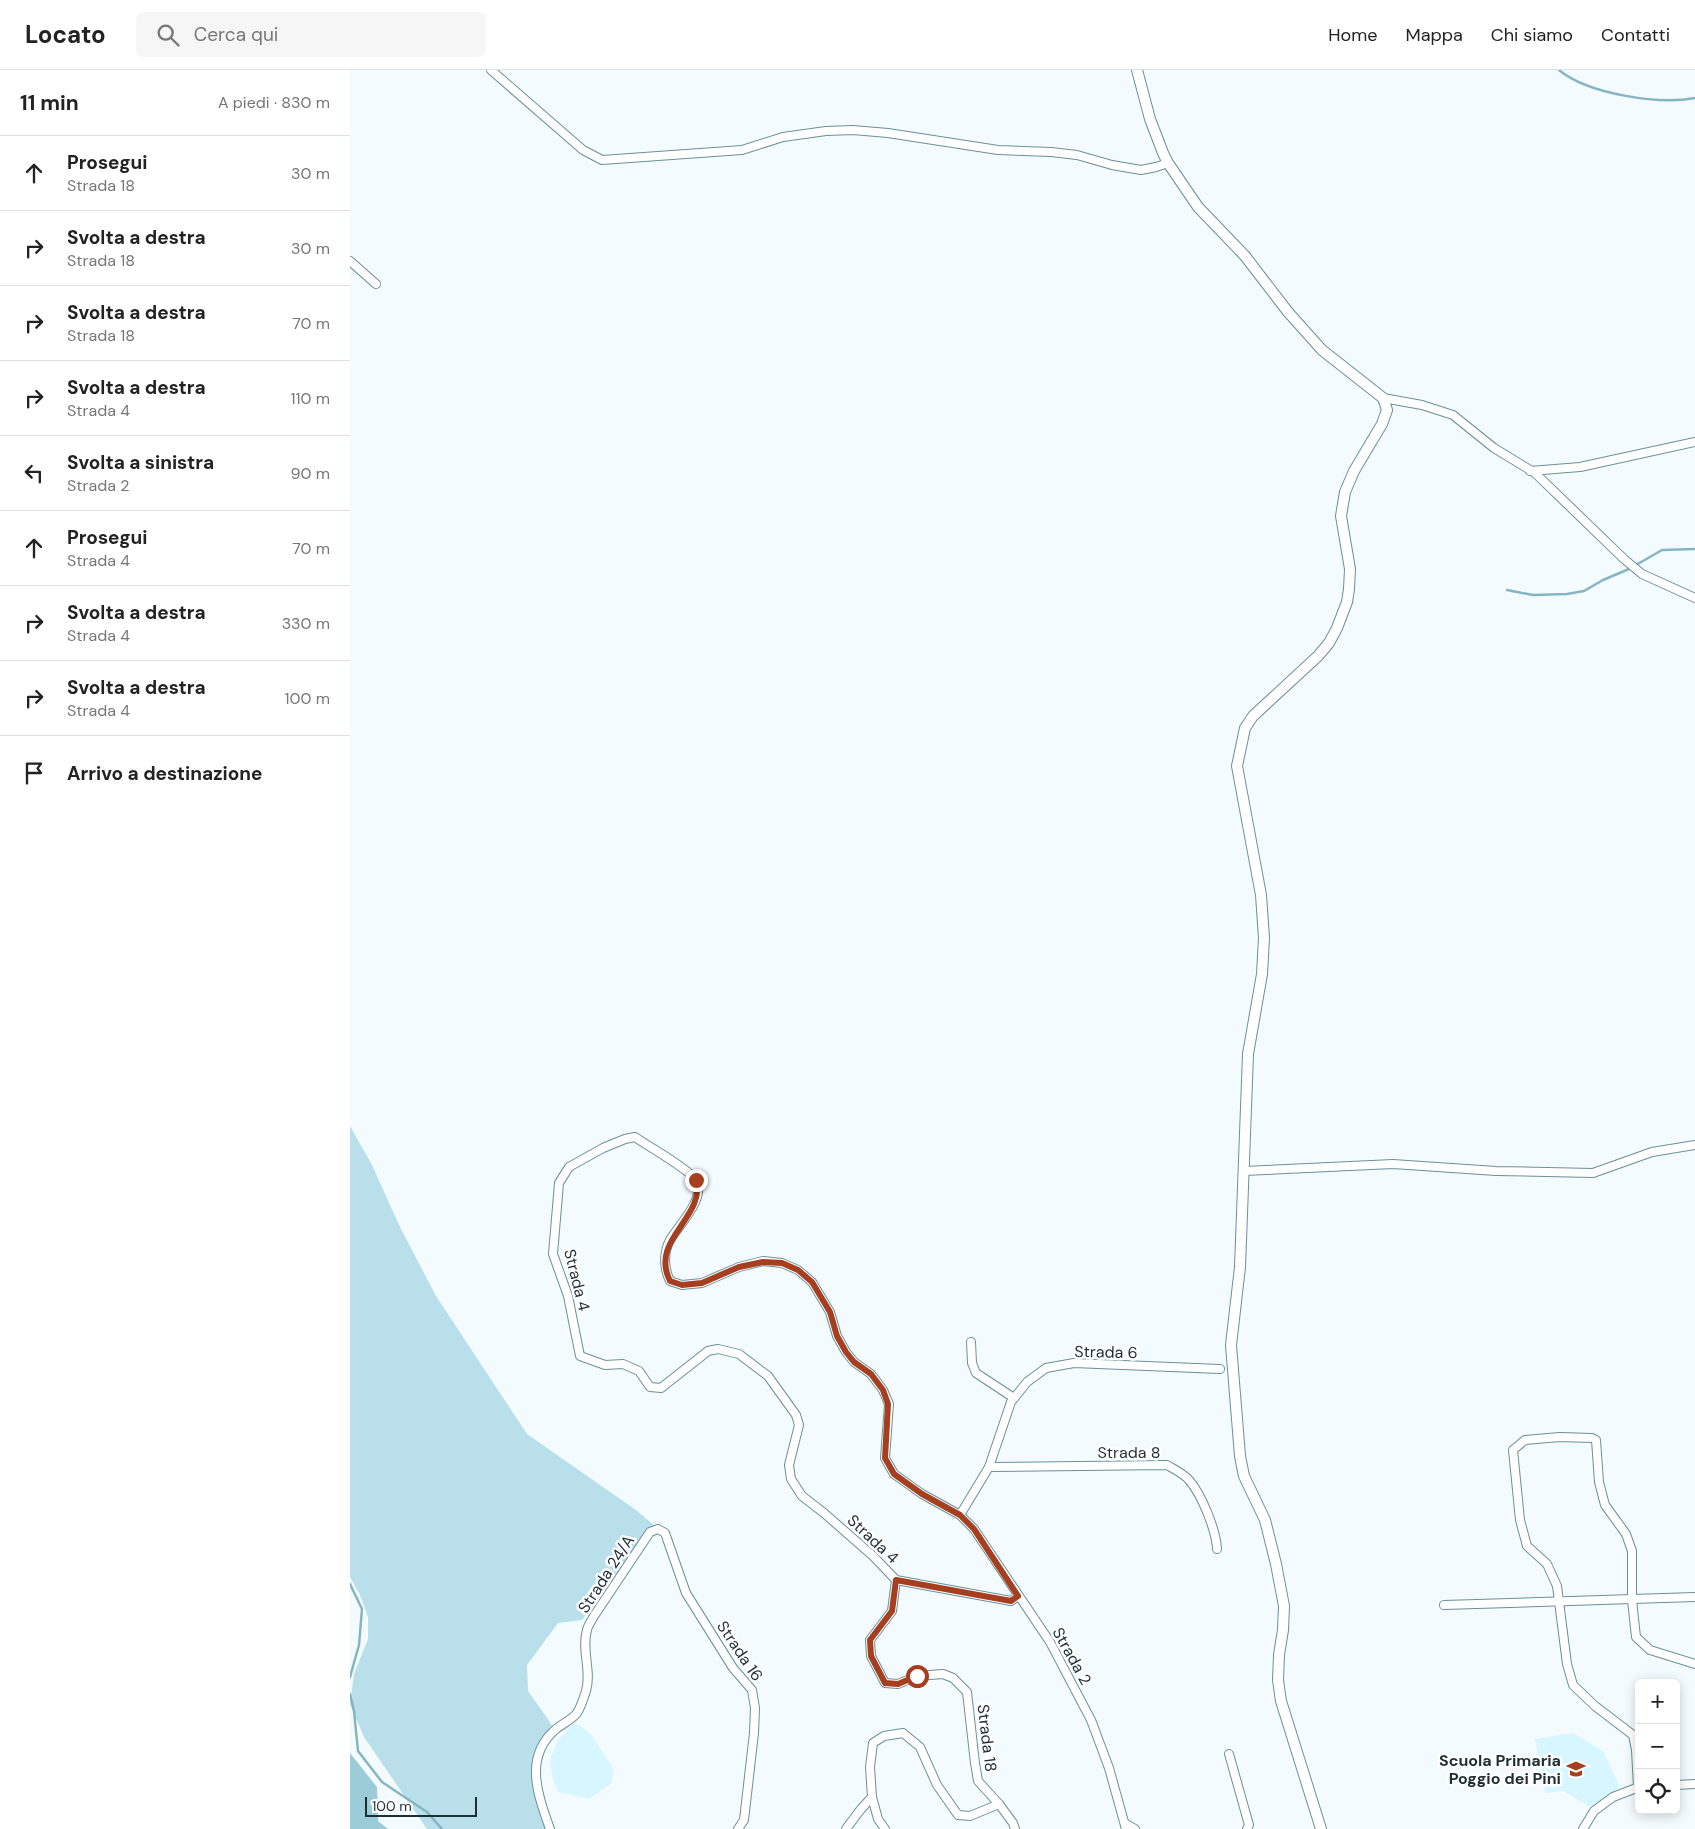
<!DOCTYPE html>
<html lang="it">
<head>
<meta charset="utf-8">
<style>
  body { margin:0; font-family:"DM Sans",sans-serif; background:#f6f6f6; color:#222 }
  .controls { position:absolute; right:15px; bottom:15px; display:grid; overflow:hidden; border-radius:8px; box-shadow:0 2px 12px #0003 }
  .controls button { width:45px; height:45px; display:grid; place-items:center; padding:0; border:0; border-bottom:1px solid #e0e0e0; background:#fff; color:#222; font:25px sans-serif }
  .scale { position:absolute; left:15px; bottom:12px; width:112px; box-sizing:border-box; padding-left:5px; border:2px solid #1e2e33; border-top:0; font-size:14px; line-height:18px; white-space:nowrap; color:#1e2e33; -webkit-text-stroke:4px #fff; paint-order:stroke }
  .stop { position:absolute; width:15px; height:15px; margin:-11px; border:4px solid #a63e20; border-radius:50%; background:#fff }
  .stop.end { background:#a63e20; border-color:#fff; box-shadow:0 1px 5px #0008 }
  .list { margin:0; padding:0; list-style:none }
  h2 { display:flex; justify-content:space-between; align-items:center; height:65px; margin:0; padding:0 20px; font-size:21px }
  h2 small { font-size:16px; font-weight:400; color:#767676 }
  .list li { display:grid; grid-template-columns:32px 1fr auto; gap:15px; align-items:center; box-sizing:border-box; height:75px; padding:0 20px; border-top:1px solid #e0e0e0 }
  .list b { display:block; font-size:19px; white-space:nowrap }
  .list p { margin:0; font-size:16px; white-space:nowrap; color:#767676 }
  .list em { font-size:16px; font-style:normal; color:#767676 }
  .icon { flex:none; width:28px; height:28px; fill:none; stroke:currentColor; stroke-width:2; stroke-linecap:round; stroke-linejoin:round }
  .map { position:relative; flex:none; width:1345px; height:1759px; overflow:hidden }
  header { display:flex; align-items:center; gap:30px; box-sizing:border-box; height:70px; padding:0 25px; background:#fff; border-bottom:1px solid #e0e0e0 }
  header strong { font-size:24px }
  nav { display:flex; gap:28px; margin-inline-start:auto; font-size:18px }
  .search { width:350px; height:45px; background:#f6f6f6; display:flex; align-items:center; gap:12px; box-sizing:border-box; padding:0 18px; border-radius:8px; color:#767676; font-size:19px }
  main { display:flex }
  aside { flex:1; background:#fff }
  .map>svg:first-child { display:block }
</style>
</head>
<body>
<header>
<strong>Locato</strong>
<div class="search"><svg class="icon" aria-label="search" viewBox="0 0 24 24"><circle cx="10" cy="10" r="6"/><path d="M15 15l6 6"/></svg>Cerca qui</div>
<nav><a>Home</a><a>Mappa</a><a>Chi siamo</a><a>Contatti</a></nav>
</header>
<main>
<aside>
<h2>11 min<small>A piedi · 830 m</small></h2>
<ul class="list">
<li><svg class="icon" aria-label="ahead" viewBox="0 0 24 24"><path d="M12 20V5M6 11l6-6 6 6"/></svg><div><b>Prosegui</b><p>Strada 18</p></div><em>30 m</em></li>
<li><svg class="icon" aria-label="right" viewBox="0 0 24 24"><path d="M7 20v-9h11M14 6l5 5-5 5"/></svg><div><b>Svolta a destra</b><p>Strada 18</p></div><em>30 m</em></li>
<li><svg class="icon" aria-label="right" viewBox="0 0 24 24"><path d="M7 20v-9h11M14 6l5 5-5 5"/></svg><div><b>Svolta a destra</b><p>Strada 18</p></div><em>70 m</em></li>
<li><svg class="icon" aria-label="right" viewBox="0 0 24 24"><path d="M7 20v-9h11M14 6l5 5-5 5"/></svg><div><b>Svolta a destra</b><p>Strada 4</p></div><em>110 m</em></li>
<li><svg class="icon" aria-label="left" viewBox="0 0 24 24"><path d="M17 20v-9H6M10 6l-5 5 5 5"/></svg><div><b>Svolta a sinistra</b><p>Strada 2</p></div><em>90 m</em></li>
<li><svg class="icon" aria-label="ahead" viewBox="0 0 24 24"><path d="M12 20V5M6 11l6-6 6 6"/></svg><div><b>Prosegui</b><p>Strada 4</p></div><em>70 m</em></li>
<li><svg class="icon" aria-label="right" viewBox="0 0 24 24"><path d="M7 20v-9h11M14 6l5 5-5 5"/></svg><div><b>Svolta a destra</b><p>Strada 4</p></div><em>330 m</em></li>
<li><svg class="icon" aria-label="right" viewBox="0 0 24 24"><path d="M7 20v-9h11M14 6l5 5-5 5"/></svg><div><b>Svolta a destra</b><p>Strada 4</p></div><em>100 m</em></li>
<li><svg class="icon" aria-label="arrive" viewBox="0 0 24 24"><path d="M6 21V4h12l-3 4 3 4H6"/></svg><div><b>Arrivo a destinazione</b></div></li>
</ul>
</aside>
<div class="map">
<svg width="1345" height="1759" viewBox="0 0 1345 1759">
  <rect width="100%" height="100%" fill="#f3fbfe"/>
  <g fill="#d8f6ff">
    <polygon points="223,1654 228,1654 241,1664 263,1698 262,1713 239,1729 208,1722 202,1706 200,1690 207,1672"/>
    <polygon points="1223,1663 1253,1681 1270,1717 1242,1738 1213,1721 1195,1723 1185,1669"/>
  </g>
  <path fill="#b9dfea" d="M 0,1056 L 22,1095 L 50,1157 L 86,1226 L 177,1364 L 286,1440 L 305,1456 L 299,1459 L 292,1467 L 253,1523 L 232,1550 L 208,1553 L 177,1595 L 178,1621 L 202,1655 C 170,1694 183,1716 198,1759 L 77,1759 L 14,1667 L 0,1634 L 4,1604 L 18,1569 L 18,1547 L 10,1525 L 0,1507 Z"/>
  <polygon fill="#9cccd8" points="0,1683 27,1717 28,1751 38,1759 0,1759"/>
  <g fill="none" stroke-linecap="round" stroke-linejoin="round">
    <g stroke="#86b5c2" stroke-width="2.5">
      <path d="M 1209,0 C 1238,24 1309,35 1345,28"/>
      <polyline points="1286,495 1312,480 1345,479"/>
      <polyline points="1157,520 1183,525 1217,524 1234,521 1253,510 1279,499"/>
      <polyline points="0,1514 12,1539 9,1575 0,1607"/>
      <polyline points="0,1624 4,1641 8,1681 32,1712 77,1742 92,1759"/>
    </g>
    <g stroke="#69909a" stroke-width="10">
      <g id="minor">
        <polyline points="141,0 233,80 252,90 392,80 433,67 476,61 503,60 538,63 648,80 701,82 727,85 762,95 791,100 806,97 818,93"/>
        <polyline points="0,191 26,214"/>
        <polyline points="1033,328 1072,335 1103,345 1144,378 1185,403 1274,489 1292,504 1345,528"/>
        <polyline points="1180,401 1230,397 1345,372"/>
        <polyline points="894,1101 1043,1094 1146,1101 1243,1103 1302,1082 1345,1075"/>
        <polyline points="621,1272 622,1293 626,1303 664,1328"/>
        <path d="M 639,1397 L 817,1395 C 824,1399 834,1404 839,1410 C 852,1425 866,1460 867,1479"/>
        <polyline points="610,1445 639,1397 661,1332 677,1312 696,1298 724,1293 870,1299"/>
        <polyline points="546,1510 542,1541 520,1570 521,1586 535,1613 548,1614 567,1606 593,1604 603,1608 617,1622 625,1693 628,1711 649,1734 663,1753 665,1759"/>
        <path d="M 668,1526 L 661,1531 L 546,1510 L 523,1486 L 474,1443 L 452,1426 L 441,1409 L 439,1395 L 449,1355 L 446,1345 L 418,1306 L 389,1284 L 368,1279 L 358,1281 L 311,1318 L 300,1317 L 289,1301 L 273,1294 L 255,1295 L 230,1286 L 218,1226 L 203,1184 L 209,1113 L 219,1097 L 253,1078 L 275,1069 L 285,1067 C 299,1077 336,1097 345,1109 C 358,1127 328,1156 320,1170 C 313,1183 314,1199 320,1211 L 332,1215 L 352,1213 L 389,1197 L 413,1191 L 432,1193 L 448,1200 L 462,1212 L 480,1242 L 487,1266 L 496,1282 L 504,1292 L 521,1304 L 533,1320 L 539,1334 L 535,1388 L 544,1404 L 572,1424 L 610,1445 L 624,1459 L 700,1572 L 741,1650 L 759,1698 L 776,1759"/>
        <polyline points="1094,1535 1345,1527"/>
        <polyline points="879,1684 899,1755 897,1759"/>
        <polyline points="1326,1715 1345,1714"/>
        <polyline points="1288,1717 1286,1680 1283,1665 1245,1636 1223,1615 1217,1594 1207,1516 1197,1494 1177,1476 1170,1450 1163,1380 1175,1370 1210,1367 1242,1368 1246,1370 1249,1412 1255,1435 1276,1464 1282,1481 1282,1530 1286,1567 1300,1580 1345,1594"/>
        <polyline points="522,1727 528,1749 535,1759"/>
        <polyline points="776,1754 785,1759"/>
        <path d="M 200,1759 C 188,1725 173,1687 206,1659 C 212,1654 223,1649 227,1643 C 231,1637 234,1627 236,1621 C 242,1601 231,1580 237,1560 C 238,1555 242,1550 244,1546 L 300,1462 L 308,1459 L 315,1463 L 336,1523 L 383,1598 L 402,1620 L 405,1638 L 404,1663 L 394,1750 L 388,1759"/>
        <polyline points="496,1759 511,1739 522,1727 520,1697 523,1673 534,1666 553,1663 570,1677 587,1715 608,1745 620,1746 649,1734"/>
        <polyline points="1233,1759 1244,1741 1263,1727 1289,1717"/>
      </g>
    </g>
    <g stroke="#69909a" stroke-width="12">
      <polyline id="tertiary" points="787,0 800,49 813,83 818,93 848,137 895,186 938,242 972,280 1033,328 1037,340 1032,354 1004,401 995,422 991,446 1000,499 999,519 997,532 987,558 979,573 968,586 903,646 895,658 887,696 911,825 914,868 912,904 898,984 890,1197 881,1275 890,1386 894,1406 915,1450 926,1494 934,1536 933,1560 929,1585 928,1610 931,1631 971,1759"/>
    </g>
    <use href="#minor" stroke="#fff" stroke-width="8"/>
    <use href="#tertiary" stroke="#fff" stroke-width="10"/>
  </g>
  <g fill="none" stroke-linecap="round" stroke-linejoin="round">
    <path stroke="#a63e20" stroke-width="6" d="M 346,1110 C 356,1148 299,1169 320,1211 L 332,1215 L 352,1213 L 389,1197 L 413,1192 L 432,1193 L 448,1200 L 462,1212 L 480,1242 L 487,1266 L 496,1282 L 504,1292 L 521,1304 L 533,1320 L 538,1334 L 535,1388 L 544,1404 L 572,1424 L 610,1445 L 624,1459 L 668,1526 L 661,1531 L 546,1510 L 542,1541 L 520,1570 L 521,1586 L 535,1613 L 548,1614 L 567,1606"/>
  </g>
  <defs>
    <g id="school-bare" transform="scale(1.5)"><path d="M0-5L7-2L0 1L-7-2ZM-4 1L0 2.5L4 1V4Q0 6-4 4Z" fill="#a63e20" stroke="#fff" stroke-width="2.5" paint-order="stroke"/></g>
  </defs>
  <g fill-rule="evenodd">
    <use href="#school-bare" x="1226" y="1699"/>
  </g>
  <g text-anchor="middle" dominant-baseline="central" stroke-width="5" stroke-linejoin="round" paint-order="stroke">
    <g font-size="16" fill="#1e2e33" stroke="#fff">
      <text transform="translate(227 1210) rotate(76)">Strada 4</text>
      <text transform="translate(756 1282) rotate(1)">Strada 6</text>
      <text x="779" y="1382">Strada 8</text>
      <text transform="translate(523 1469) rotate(43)">Strada 4</text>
      <text transform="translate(256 1504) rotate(-57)">Strada 24/A</text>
      <text transform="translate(390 1581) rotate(56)">Strada 16</text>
      <text transform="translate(722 1586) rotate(61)">Strada 2</text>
      <text transform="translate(637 1668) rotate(83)">Strada 18</text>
    </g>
    <g font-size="16" font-weight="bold" fill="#1e2e33" stroke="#fff" text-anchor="end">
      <text x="1211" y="1690">Scuola Primaria<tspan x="1211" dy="18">Poggio dei Pini</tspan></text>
    </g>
  </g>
</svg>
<div class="controls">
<button>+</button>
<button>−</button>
<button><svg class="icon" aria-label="locate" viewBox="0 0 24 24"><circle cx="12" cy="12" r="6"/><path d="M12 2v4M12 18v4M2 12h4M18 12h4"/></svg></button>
</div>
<div class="scale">100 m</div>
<div class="stop" style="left:567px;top:1606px"></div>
<div class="stop end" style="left:346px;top:1110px"></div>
</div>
</main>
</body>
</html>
